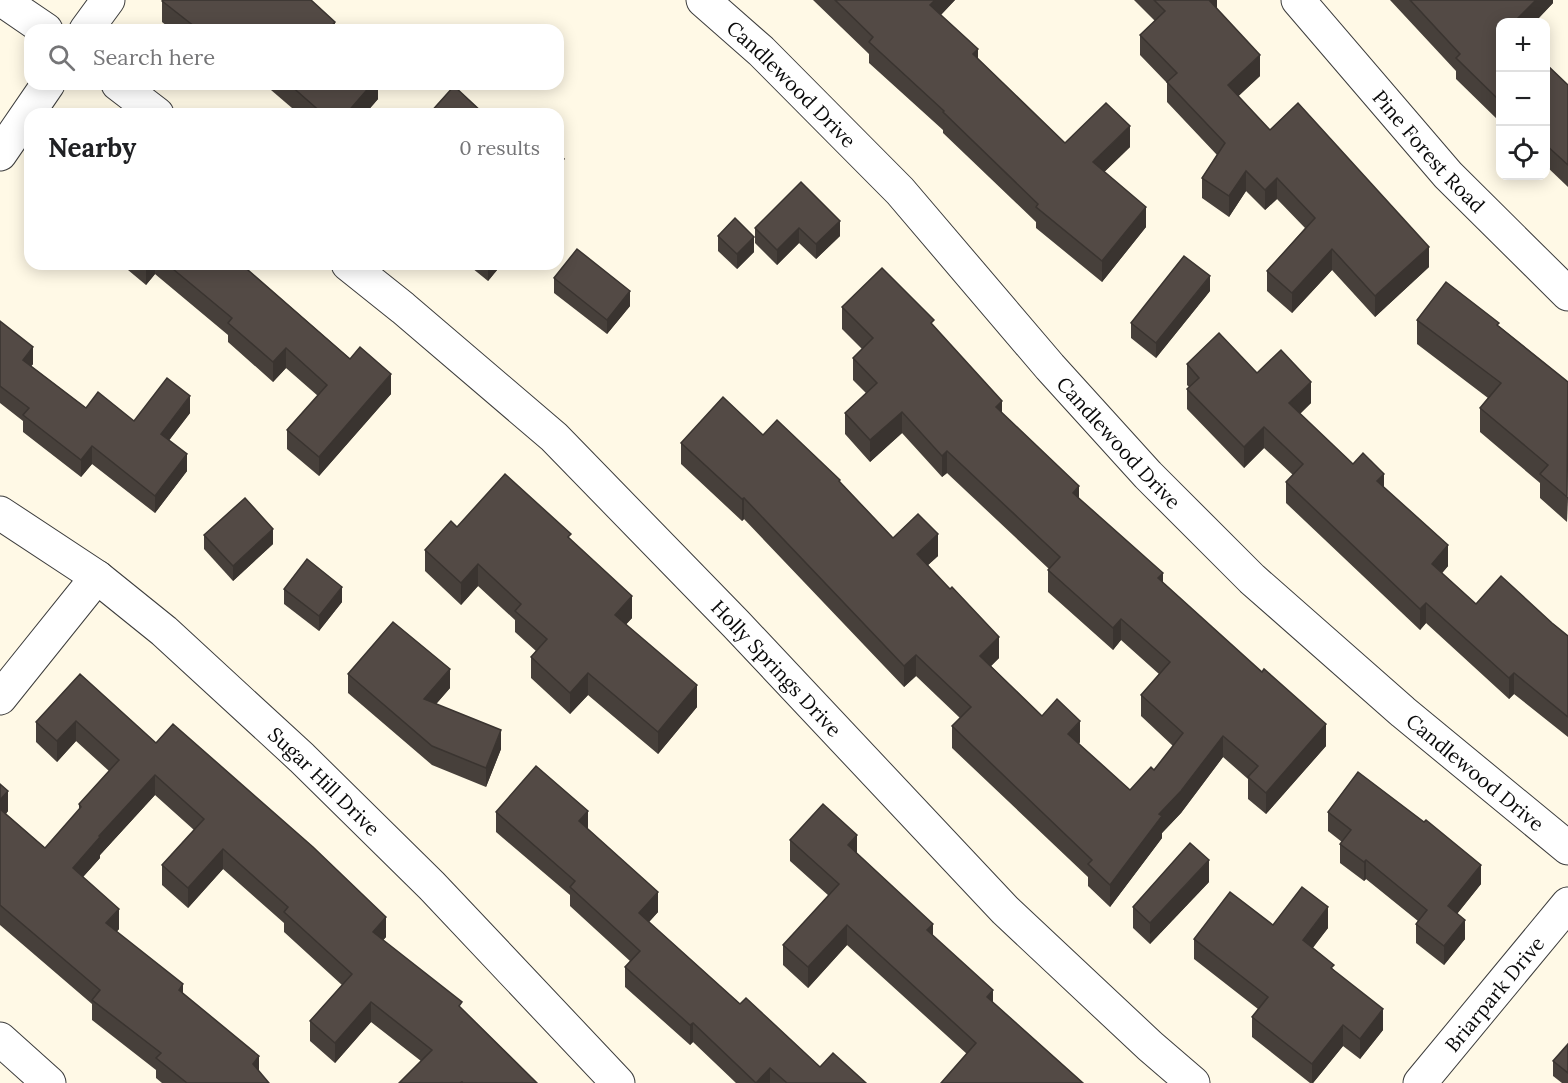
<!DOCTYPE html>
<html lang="en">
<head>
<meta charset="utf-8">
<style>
  body { margin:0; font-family:Lora,serif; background:#f6f6f6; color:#202124 }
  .controls { position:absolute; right:18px; top:18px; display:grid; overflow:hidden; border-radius:12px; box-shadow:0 3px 15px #0003 }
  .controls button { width:54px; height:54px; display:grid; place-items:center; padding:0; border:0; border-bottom:2px solid #e0e0e0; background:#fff; color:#202124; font:30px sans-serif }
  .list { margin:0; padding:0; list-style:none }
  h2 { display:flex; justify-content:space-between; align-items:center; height:78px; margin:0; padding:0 24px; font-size:26px }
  h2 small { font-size:20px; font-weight:400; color:#757577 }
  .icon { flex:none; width:33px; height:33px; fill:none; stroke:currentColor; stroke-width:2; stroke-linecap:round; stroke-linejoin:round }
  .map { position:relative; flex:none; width:1568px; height:1083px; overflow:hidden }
  .search { position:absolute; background:#fff; box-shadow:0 3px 15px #0003; left:24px; top:24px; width:540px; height:66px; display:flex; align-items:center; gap:15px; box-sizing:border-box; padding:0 21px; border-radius:18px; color:#757577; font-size:22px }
  .panel { position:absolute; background:#fff; box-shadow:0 3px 15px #0003; left:24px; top:108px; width:540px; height:162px; border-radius:18px }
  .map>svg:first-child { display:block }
</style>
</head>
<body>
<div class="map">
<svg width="1568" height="1083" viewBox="0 0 1568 1083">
  <rect width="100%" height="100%" fill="#fff9e6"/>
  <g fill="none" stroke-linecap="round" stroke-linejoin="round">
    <g stroke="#3d3d3d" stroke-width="35">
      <g id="minor">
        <polyline points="2,0 46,30"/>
        <path id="s1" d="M 703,0 L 761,51 L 900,191 L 1050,367 L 1148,475 L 1252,579 L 1403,712 L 1568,848"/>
        <path id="s2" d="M 1298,0 L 1448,175 L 1568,294"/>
        <polyline points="86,30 108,0"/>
        <polyline points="118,84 157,114"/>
        <polyline points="0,154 48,84"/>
        <path id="s3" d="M 348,264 L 403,308 L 554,437 L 736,624 L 1005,910 L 1150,1046 L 1193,1083"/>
        <path id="s4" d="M 0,513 L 97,577 L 164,631 L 302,758 L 432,886 L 618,1083"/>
        <polyline points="0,698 97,577"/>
        <polyline points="0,1039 49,1083"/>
        <path id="s5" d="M 1420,1083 L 1568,904"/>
      </g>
    </g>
    <use href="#minor" stroke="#fff" stroke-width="33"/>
  </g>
  <g fill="#47403b">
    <polygon points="813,0 955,0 941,15 978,59 1065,143 1130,147 1104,172 1146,227 1102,282 1036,228 1036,222 943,133 943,130 869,63 869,54"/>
    <polygon points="1134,0 1217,0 1217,9 1260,76 1238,96 1270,130 1429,267 1375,317 1332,270 1292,313 1267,291 1267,271 1305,228 1277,199 1265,210 1246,191 1229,217 1202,198 1202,178 1217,155 1167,102 1167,83 1140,55 1140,35 1155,21"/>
    <polygon points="1390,0 1553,0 1553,3 1535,22 1500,22 1500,122 1456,79 1456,71"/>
    <polygon points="162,1 335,30 172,30 162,22"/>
    <polygon points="1545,63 1568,85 1568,187 1545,165"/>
    <polygon points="264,84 378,84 378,99 365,114 299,114"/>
    <polygon points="801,182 840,236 816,259 799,243 777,265 755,243 755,228"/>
    <polygon points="718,236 754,252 737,269 718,251"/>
    <polygon points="128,264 241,264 391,394 319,476 287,449 287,430 318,396 286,368 273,382 228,342 228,335 155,274 146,285 128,270"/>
    <polygon points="467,264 502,264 488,281"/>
    <polygon points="554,278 630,306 607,334 554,293"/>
    <polygon points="1210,291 1156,358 1131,338 1131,323"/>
    <polygon points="842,307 934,326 1002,413 1079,499 1326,746 1266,814 1248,799 1248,779 1223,757 1181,813 1162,833 1162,838 1110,907 1088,886 1088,877 952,748 952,726 960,718 916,676 904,687 744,519 742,521 681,464 681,443 763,435 840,482 893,538 938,556 928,565 999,658 991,666 1042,716 1080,742 1079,744 1130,790 1154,770 1173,746 1141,716 1141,695 1159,674 1121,640 1113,650 1048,592 1048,570 1049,569 947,473 942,477 902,433 870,462 845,434 845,413 866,393 853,380 853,358 862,349 842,329"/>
    <polygon points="1417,320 1499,326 1568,382 1567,522 1540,498 1540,483 1480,432 1480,408 1488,398 1417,344"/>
    <polygon points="0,321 33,364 31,366 86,408 134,421 190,413 169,440 187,471 155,513 92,464 81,477 23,432 23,421 0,403"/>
    <polygon points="1187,364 1257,373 1311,403 1300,414 1353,464 1384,487 1448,566 1442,573 1476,604 1552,623 1568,636 1568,737 1514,694 1509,699 1426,623 1420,630 1286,503 1286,482 1293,475 1264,448 1244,468 1187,409 1187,389 1189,387 1187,385"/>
    <polygon points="457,527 571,540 632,618 626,624 697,707 658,754 588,695 570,714 531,678 531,657 536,651 515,632 515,620 478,586 461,605 425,571 425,550"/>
    <polygon points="204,535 273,544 233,581 204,549"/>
    <polygon points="284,589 342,602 319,631 284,604"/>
    <polygon points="80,674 156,743 386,937 383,940 462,1009 537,1083 399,1083 421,1061 371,1022 335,1063 310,1041 310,1021 342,985 284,932 284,923 223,869 188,908 162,885 162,865 194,830 155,795 100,855 100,858 83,877 119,929 116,932 183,993 269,1083 162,1083 156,1078 156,1070 92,1020 92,1004 0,925 0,784 8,811 6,814 45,848 79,810 79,804 109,771 76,741 57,762 36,742 36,722"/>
    <polygon points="348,674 450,688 436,704 501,749 486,787 432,765 348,693"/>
    <polygon points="496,812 588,829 658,912 649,922 740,1004 820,1067 866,1083 736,1083 693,1042 690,1045 625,987 625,967 630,961 570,906 570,895 496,832"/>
    <polygon points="1328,812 1481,884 1457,914 1465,939 1444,965 1416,943 1416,924 1418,921 1366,879 1364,881 1340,863 1340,844 1342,842 1328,831"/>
    <polygon points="790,840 857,854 993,1003 1083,1083 967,1054 847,945 808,988 783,965 783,945 829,896 790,861"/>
    <polygon points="1209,882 1150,944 1133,928 1133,907"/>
    <polygon points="1273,925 1328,928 1312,948 1334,970 1383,1030 1360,1059 1343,1046 1313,1083 1310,1083 1252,1037 1252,1017 1258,1009 1194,959 1194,939"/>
    <polygon points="1568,1044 1568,1083 1562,1083 1553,1076 1553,1061"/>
  </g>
  <g fill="#3a3430">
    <polygon points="935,0 955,0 930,26 930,5"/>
    <polygon points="1209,0 1217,0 1217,13"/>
    <polygon points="1536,0 1553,0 1553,3 1535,22 1514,22"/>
    <polygon points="335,22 335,30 328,30"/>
    <polygon points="978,49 978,70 973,54"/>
    <polygon points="1260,55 1260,76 1228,106 1228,85"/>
    <polygon points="372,84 378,84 378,99 365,114 346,114"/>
    <polygon points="1130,126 1130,147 1093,183 1093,162"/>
    <polygon points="564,159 564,181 558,188 558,166"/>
    <polygon points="1246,171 1246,191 1229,217 1229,196"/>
    <polygon points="1277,178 1277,199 1265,210 1265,190"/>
    <polygon points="1146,207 1146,227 1102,282 1102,261"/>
    <polygon points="840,221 840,236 816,259 816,244"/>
    <polygon points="799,228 799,243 777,265 777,250"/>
    <polygon points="754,237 754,252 737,269 737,254"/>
    <polygon points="1429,247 1429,267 1375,317 1375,296"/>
    <polygon points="1332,249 1332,270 1292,313 1292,293"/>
    <polygon points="147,264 155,264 155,274 146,285 146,265"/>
    <polygon points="488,264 502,264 488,281"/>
    <polygon points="1210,276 1210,291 1156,358 1156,343"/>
    <polygon points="630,291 630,306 607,334 607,320"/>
    <polygon points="33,347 33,364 23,377 23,360"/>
    <polygon points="286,348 286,368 273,382 273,362"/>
    <polygon points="391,374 391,394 319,476 319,457"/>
    <polygon points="1311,382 1311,403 1289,424 1289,403"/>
    <polygon points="190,396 190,413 161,451 161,434"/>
    <polygon points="1002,401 1002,423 996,407"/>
    <polygon points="902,412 902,433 870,462 870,440"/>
    <polygon points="1264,427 1264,448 1244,468 1244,447"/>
    <polygon points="92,446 92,464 81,477 81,460"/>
    <polygon points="947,451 947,473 942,477 942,456"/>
    <polygon points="187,454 187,471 155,513 155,496"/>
    <polygon points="1384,474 1384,494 1377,481"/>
    <polygon points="1079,486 1079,508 1073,493"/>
    <polygon points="1567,497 1568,497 1567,522"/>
    <polygon points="744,498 744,519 742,521 742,499"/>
    <polygon points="273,529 273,544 233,581 233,566"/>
    <polygon points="938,534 938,556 917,575 917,554"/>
    <polygon points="1448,545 1448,566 1432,585 1432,564"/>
    <polygon points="478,564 478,586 461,605 461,583"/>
    <polygon points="1163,573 1163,595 1158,578"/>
    <polygon points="342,587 342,602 319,631 319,616"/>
    <polygon points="632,596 632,618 615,637 615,615"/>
    <polygon points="1426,603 1426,623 1420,630 1420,609"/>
    <polygon points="1121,619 1121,640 1113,650 1113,628"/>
    <polygon points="999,637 999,658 980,677 980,656"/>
    <polygon points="916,655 916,676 904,687 904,666"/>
    <polygon points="450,669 450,688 424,718 424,699"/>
    <polygon points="588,673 588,695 570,714 570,693"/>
    <polygon points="1514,673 1514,694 1509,699 1509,678"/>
    <polygon points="697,685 697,707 658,754 658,732"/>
    <polygon points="76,721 76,741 57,762 57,741"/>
    <polygon points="1080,721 1080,742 1068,755 1068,734"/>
    <polygon points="1326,724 1326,746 1266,814 1266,793"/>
    <polygon points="501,730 501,749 486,787 486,768"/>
    <polygon points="1223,736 1223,757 1181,813 1162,833 1162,838 1110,907 1110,885 1159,814"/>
    <polygon points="155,775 155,795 100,855 100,858 73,888 73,868 99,836"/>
    <polygon points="8,791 8,811 0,820 0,800"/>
    <polygon points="588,811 588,831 579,821"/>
    <polygon points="857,835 857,855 848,845"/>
    <polygon points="223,849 223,869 188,908 188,888"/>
    <polygon points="1209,860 1209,882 1150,944 1150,923"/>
    <polygon points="1366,860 1366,879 1364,881 1364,862"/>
    <polygon points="1481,865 1481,884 1448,925 1448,906"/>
    <polygon points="658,892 658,912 639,933 639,913"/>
    <polygon points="1328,907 1328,928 1303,961 1303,940"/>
    <polygon points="119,909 119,929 106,944 106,923"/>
    <polygon points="386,917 386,937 373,952 373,932"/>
    <polygon points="1465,920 1465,939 1444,965 1444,946"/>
    <polygon points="933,924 933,944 927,930"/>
    <polygon points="847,925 847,945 808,988 808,967"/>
    <polygon points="183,984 183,1005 179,990"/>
    <polygon points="993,990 993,1011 987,997"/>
    <polygon points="371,1002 371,1022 335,1063 335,1043"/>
    <polygon points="1383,1009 1383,1030 1360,1059 1360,1039"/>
    <polygon points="693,1023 693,1042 690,1045 690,1025"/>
    <polygon points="1343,1025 1343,1046 1313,1083 1312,1083 1312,1064"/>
    <polygon points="259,1056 259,1076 253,1064"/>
    <polygon points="770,1068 770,1083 756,1083"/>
  </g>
  <g fill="#534a45" stroke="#3a3430" stroke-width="1.5">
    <polygon points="163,0 311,0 335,22 328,30 199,30 162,1"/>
    <polygon points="835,0 935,0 930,5 978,49 973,54 1065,143 1106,103 1130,126 1093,162 1146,207 1102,261 1036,207 1038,204 943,112 944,111 869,42 873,37"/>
    <polygon points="1154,0 1209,0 1260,55 1228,85 1270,130 1298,103 1429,247 1375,296 1332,249 1292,293 1267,271 1315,218 1277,178 1265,190 1246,171 1229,196 1202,178 1225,143 1167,82 1177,73 1140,35 1165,11"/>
    <polygon points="1410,0 1536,0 1514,22 1500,22 1500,101 1456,58 1460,54"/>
    <polygon points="1545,63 1568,85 1568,165 1545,144"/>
    <polygon points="289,84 372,84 346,114 323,114"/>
    <polygon points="454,86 484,114 429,114"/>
    <polygon points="558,155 564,159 558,166"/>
    <polygon points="801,182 840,221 816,244 799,228 777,250 755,228"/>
    <polygon points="735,218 754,237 737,254 718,236"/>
    <polygon points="577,249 630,291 607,320 554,278"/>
    <polygon points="1184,256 1210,276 1156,343 1131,323"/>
    <polygon points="167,264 241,264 350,359 360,347 391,374 319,457 287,430 327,385 286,348 273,362 228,323 232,318"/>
    <polygon points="882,268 934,320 931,323 1002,401 996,407 1079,486 1073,493 1163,573 1158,578 1262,672 1264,669 1326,724 1266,793 1248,777 1258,766 1223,736 1181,791 1159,814 1162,816 1110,885 1088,864 1092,860 952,726 971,707 916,655 904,666 744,498 742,499 681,443 723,397 763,435 777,420 840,480 839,481 893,538 918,514 938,534 917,554 950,589 952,587 999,637 980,656 1042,716 1057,699 1080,721 1068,734 1130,790 1151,767 1154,770 1183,733 1141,695 1170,662 1121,619 1113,628 1048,570 1060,557 947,451 942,456 902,412 870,440 845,413 877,383 853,358 873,338 842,307"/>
    <polygon points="1446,282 1499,323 1497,325 1568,382 1567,497 1540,474 1548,465 1480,408 1501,383 1417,320"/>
    <polygon points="0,321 33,347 23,360 86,408 98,392 134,421 167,378 190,396 161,434 187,454 155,496 92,446 81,460 23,415 29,408 0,386"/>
    <polygon points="1219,333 1257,373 1281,350 1311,382 1289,403 1353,464 1363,453 1384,474 1377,481 1448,545 1432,564 1476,604 1501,576 1552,623 1568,636 1568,717 1514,673 1509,678 1426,603 1420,609 1286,482 1303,464 1264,427 1244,447 1187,389 1199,378 1187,364"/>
    <polygon points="505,474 571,534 568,537 632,596 615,615 697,685 658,732 588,673 570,693 531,657 547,639 515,611 521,604 478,564 461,583 425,550 451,521 457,527"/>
    <polygon points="245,498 273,529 233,566 204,535"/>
    <polygon points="307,559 342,587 319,616 284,589"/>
    <polygon points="393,622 450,669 424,699 501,730 486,768 432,746 348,674"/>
    <polygon points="80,674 156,743 173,724 313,847 386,917 373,932 462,1002 459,1006 537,1083 463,1083 462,1082 460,1083 399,1083 432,1050 371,1002 335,1043 310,1021 352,974 284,912 288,907 223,849 188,888 162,865 204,819 155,775 99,836 100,837 73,868 119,909 106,923 183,984 179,990 259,1056 253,1064 269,1083 187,1083 156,1058 161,1053 92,1000 100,990 0,905 0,809 45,848 81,807 79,804 119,760 76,721 57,741 36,722"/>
    <polygon points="536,766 588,811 579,821 658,892 639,913 740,1004 746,998 820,1067 833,1053 866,1083 787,1083 770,1068 756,1083 693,1023 690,1025 625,967 640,951 570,887 575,881 496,812"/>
    <polygon points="1358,772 1424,822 1426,820 1481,865 1448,906 1465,920 1444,946 1416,924 1427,910 1366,860 1364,862 1340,844 1351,830 1328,812"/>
    <polygon points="0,784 8,791 0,800"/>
    <polygon points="823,804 857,835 848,845 933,924 927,930 993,990 987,997 1083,1083 941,1083 976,1043 847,925 808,967 783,945 839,884 790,840"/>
    <polygon points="1190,843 1209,860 1150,923 1133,907"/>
    <polygon points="1302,887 1328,907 1303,940 1334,965 1331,968 1383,1009 1360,1039 1343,1025 1312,1064 1252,1017 1268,997 1194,939 1230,892 1273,925"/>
    <polygon points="1568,1044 1568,1073 1553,1061"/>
  </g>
  <g text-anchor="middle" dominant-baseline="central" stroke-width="6" stroke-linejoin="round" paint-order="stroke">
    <g font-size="20" fill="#0a0a0a" stroke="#fff">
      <text stroke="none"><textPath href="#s1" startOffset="122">Candlewood Drive</textPath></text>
      <text stroke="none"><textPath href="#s2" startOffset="200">Pine Forest Road</textPath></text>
      <text stroke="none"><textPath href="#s1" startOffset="608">Candlewood Drive</textPath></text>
      <text stroke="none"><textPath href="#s3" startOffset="590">Holly Springs Drive</textPath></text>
      <text stroke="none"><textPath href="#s1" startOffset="1094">Candlewood Drive</textPath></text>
      <text stroke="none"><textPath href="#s4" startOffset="422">Sugar Hill Drive</textPath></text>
      <text stroke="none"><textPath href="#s5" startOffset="116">Briarpark Drive</textPath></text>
    </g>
  </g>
</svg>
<div class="controls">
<button>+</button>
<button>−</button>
<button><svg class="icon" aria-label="locate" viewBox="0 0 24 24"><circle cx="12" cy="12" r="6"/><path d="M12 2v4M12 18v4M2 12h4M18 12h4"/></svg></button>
</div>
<div class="search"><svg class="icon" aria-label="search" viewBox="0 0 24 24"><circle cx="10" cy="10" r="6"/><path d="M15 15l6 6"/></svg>Search here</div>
<section class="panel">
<h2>Nearby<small>0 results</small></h2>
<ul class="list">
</ul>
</section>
</div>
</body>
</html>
